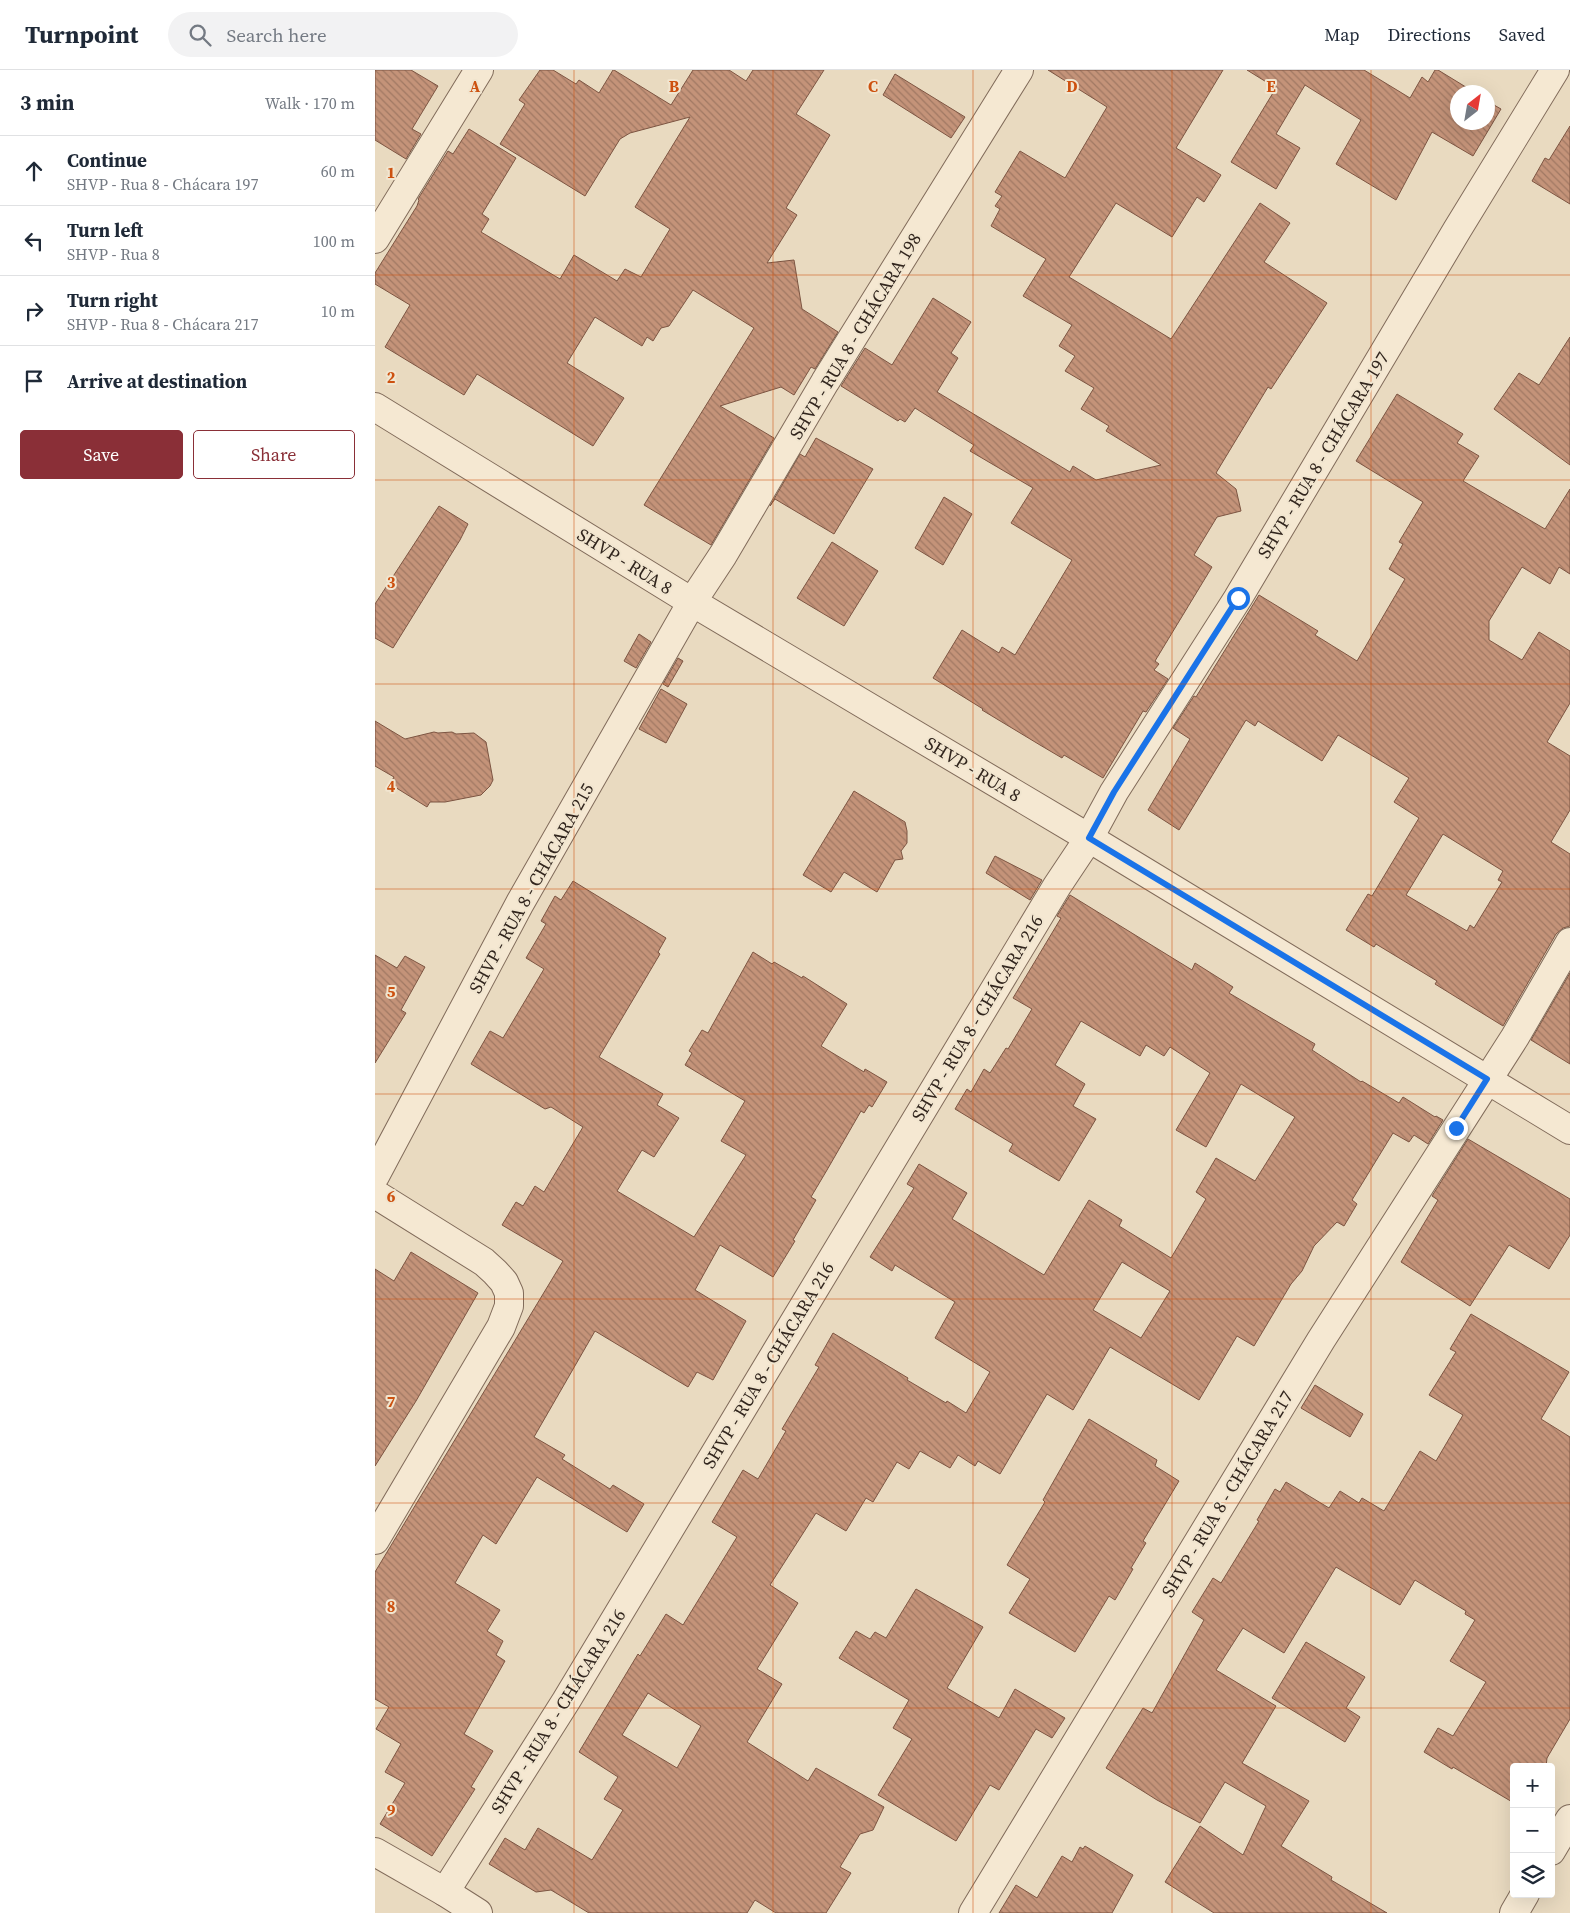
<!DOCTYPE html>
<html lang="en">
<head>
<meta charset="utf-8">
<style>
  body { margin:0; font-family:"Source Serif 4",serif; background:#f2f2f3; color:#1f2937 }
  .controls { position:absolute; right:15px; bottom:15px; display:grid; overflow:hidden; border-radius:5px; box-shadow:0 5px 20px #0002 }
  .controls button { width:45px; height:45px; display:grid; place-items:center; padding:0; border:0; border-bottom:1px solid #e0e1e3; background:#fff; color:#1f2937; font:25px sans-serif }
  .compass { position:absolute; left:1075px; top:15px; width:45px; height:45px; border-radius:50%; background:#fff; box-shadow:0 5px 20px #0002; rotate:31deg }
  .stop { position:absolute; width:15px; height:15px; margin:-11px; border:4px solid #1a73e8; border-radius:50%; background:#fff }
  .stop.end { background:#1a73e8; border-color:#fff; box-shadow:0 1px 5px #0008 }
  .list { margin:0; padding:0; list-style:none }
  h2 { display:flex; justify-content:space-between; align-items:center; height:65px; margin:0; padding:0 20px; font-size:21px }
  h2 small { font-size:16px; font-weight:400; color:#747a83 }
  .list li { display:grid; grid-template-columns:32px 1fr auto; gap:15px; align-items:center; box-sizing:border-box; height:70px; padding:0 20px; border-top:1px solid #e0e1e3 }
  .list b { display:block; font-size:19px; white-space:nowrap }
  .list p { margin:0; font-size:16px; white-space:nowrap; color:#747a83 }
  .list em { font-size:16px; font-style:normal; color:#747a83 }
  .actions { display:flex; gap:10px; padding:15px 20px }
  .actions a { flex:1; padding:11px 0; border:1px solid #8a2f37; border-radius:5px; text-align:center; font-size:18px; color:#8a2f37 }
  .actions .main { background:#8a2f37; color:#fff }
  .icon { flex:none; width:28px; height:28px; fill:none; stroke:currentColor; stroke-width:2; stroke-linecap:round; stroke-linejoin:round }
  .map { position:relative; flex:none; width:1195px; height:1843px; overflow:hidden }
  header { display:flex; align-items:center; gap:30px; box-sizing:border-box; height:70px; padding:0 25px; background:#fff; border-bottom:1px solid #e0e1e3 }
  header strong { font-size:24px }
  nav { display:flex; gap:28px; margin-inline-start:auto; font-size:18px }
  .search { width:350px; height:45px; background:#f2f2f3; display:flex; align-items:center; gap:12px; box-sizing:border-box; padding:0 18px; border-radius:28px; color:#747a83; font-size:19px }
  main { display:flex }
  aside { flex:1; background:#fff }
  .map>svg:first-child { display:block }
</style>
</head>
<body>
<header>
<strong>Turnpoint</strong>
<div class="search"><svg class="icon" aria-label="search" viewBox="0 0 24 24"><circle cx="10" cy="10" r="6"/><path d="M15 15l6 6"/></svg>Search here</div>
<nav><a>Map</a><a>Directions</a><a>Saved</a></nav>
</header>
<main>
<aside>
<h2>3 min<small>Walk · 170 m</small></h2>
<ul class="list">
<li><svg class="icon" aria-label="ahead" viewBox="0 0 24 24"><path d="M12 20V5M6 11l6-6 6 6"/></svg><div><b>Continue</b><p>SHVP - Rua 8 - Chácara 197</p></div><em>60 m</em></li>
<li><svg class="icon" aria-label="left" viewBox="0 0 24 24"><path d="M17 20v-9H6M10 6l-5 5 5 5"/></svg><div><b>Turn left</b><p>SHVP - Rua 8</p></div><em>100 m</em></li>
<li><svg class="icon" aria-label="right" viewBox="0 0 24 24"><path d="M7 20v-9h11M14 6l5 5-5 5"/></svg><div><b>Turn right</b><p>SHVP - Rua 8 - Chácara 217</p></div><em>10 m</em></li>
<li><svg class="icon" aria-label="arrive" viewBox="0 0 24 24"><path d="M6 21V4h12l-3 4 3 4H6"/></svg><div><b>Arrive at destination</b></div></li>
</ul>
<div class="actions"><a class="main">Save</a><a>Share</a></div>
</aside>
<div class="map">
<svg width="1195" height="1843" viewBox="0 0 1195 1843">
  <defs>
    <pattern id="building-back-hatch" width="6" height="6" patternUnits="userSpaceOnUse" patternTransform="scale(1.25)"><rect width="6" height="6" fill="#c49379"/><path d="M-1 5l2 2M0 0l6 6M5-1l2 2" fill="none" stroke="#a07863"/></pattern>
  </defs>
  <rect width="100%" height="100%" fill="#e9dac0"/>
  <g fill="url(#building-back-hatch)" stroke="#7d5542" fill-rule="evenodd">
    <polygon points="0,0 36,0 63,16 37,59 46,64 31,89 0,70"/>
    <polygon points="165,0 178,0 201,14 204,10 224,23 238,0 239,0 296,35 318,0 354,0 371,11 378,0 449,0 421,44 455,65 411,138 422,145 392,193 419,190 427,239 463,262 440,299 436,297 419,325 406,317 345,336 399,368 336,475 269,435 379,258 318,220 294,256 286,258 278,271 272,267 267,276 220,247 192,293 249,328 218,376 102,304 89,325 10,277 35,235 0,214 0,203 42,136 44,130 43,129 73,81 78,84 94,59 141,88 107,144 114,149 106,162 185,209 199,185 242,211 250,199 266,207 295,159 260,137 315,47 255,63 245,69 210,126 125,74 150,34 144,30"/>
    <polygon points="673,0 848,0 801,78 846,105 829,132 822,127 797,167 741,133 694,207 796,269 885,133 915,153 889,192 952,233 896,319 893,317 841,403 861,419 866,441 842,447 819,485 837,497 780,591 784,594 779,600 793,609 771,642 768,641 728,708 689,685 687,688 665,675 607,640 608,639 558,608 587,560 624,583 627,577 640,585 697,490 636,453 658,418 595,381 599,375 540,338 530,352 525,349 523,351 466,316 490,278 517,295 558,228 596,252 576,283 583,288 562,322 695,402 698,396 721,410 786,395 731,361 734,356 706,339 719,318 690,301 700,286 684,276 697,255 648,226 671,189 616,156 625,139 620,136 627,126 620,122 645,81 690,108 732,37"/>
    <polygon points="872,0 989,0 1035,28 1047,7 1053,12 1060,0 1063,0 1099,22 1082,22 1082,52 1112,52 1112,31 1126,39 1098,86 1057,62 1021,130 961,94 986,50 930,15 901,64 925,78 901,119 856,92 901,18"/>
    <polygon points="520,4 590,47 576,68 508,25"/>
    <polygon points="1195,56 1195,134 1157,111 1170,88 1174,90"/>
    <polygon points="1195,267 1195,395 1119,339 1144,303 1164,315"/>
    <path d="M 1022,324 L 1088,364 L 1082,373 L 1104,386 L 1088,411 L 1170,459 L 1195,419 L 1195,504 L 1184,497 L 1175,514 L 1147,497 L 1114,551 L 1114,570 L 1147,590 L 1164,562 L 1195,581 L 1195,633 L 1172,672 L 1195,686 L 1195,740 L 1176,772 L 1195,784 L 1195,856 L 1188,858 L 1181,864 L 1128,956 L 1060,914 L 1062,911 L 1001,874 L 999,877 L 971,860 L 993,824 L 997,826 L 1044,748 L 1019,732 L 1034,708 L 963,665 L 947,691 L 883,651 L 880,656 L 871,650 L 804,760 L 773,740 L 815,669 L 798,658 L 819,626 L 821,627 L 884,525 L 943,561 L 940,565 L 982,591 L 1030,509 L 1014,499 L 1028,474 L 1024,472 L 1048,432 L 981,391 ZM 1068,764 L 1128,801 L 1123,810 L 1127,812 L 1099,858 L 1095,855 L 1092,861 L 1031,825 Z"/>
    <polygon points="441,368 498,399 459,464 400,429 395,436 425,384 430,387"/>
    <polygon points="569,427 597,444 568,495 540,478"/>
    <polygon points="64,436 93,454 85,470 18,578 0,568 0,534"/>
    <polygon points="457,472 503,501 469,556 422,528"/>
    <polygon points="264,564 276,572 261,598 249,591"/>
    <polygon points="303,588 308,591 293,617 288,614"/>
    <polygon points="286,619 312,634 291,673 264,659"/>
    <polygon points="0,651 30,669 59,662 63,663 77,662 81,664 99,663 111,672 118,710 115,716 106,725 70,732 55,732 52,737 15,714 19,707 0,696"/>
    <polygon points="479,721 530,752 532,761 532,773 526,781 528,789 520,790 502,822 469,802 456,822 428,805"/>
    <polygon points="620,786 667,810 655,830 611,803"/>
    <polygon points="198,811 291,868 283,882 285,884 224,987 288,1024 282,1035 304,1048 279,1087 267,1080 242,1121 319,1167 371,1085 346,1071 370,1031 310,995 317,983 314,981 327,960 333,963 378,882 397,894 399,892 427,908 428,906 472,934 446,976 489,1002 490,999 512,1012 497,1037 494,1035 489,1043 486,1041 452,1100 436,1127 441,1130 418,1170 420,1171 398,1207 345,1175 320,1220 371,1251 338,1310 322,1302 313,1317 220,1261 159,1367 190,1385 187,1389 235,1419 238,1415 269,1434 252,1462 162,1407 121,1474 108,1465 80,1513 125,1540 112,1561 128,1571 121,1585 130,1591 89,1664 118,1681 96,1717 100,1719 57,1786 5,1754 30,1713 10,1702 26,1674 1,1659 14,1637 0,1629 0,1502 188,1191 127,1155 141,1132 148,1136 160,1116 169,1122 208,1057 176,1037 170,1039 96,994 115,961 128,968 169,899 151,888 171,854 166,851 180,826 186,830"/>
    <path d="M 695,825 L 817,900 L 820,893 L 858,917 L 854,923 L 940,974 L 937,980 L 986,1012 L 987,1011 L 1024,1033 L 1028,1027 L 1060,1047 L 1061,1046 L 1068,1050 L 1053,1074 L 1039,1065 L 1034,1072 L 1018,1063 L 977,1130 L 982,1134 L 969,1156 L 962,1152 L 939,1176 L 927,1201 L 916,1214 L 879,1276 L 862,1266 L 824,1330 L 735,1277 L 698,1340 L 672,1324 L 625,1404 L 603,1391 L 600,1396 L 583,1385 L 575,1398 L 545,1381 L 534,1399 L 522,1392 L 498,1432 L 491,1428 L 471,1461 L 441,1443 L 395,1515 L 423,1533 L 382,1599 L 407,1614 L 372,1672 L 433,1711 L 441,1698 L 509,1737 L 498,1760 L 485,1764 L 465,1797 L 476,1803 L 451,1843 L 401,1843 L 380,1830 L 372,1843 L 214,1843 L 176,1820 L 161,1822 L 114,1794 L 130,1768 L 150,1780 L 163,1758 L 217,1790 L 248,1740 L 229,1729 L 243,1707 L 204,1682 L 263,1584 L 265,1586 L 291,1544 L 308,1555 L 362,1467 L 337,1452 L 368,1400 L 383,1409 L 411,1361 L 407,1359 L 444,1297 L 440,1295 L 458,1263 L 533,1308 L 532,1310 L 571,1333 L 572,1331 L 591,1343 L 615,1302 L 560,1268 L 580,1232 L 520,1195 L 517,1201 L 495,1187 L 539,1118 L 532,1114 L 544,1094 L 592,1123 L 577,1149 L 669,1205 L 714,1130 L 747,1150 L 744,1156 L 796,1188 L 831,1129 L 821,1122 L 841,1088 L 880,1111 L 920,1047 L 866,1014 L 831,1077 L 801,1060 L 835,1003 L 795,977 L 789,986 L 771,975 L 765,986 L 706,951 L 680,995 L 710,1014 L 698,1036 L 721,1049 L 684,1111 L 634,1081 L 638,1074 L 580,1039 L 592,1019 L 596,1022 L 609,999 L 615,1003 L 631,978 L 633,979 L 657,939 L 638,928 L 686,848 L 682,846 ZM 747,1192 L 795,1221 L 766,1268 L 718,1240 ZM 273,1623 L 326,1656 L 302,1698 L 247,1665 Z"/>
    <polygon points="0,885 22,898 30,886 50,897 26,940 31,943 0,993"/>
    <polygon points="1195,903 1195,994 1156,970"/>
    <polygon points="1093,1069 1195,1129 1195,1165 1174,1199 1134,1175 1095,1236 1026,1192 1063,1130 1057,1126"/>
    <polygon points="36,1182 103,1223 41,1331 0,1396 0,1199 19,1211"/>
    <polygon points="1096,1244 1194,1302 1166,1349 1195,1367 1195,1649 1172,1688 1171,1697 1139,1697 1139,1733 1078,1697 1077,1699 1049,1682 1063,1658 1078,1666 1111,1612 1075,1591 1100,1550 1090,1544 1091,1541 1040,1510 1025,1535 961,1497 909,1583 868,1558 841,1600 901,1636 867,1693 934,1731 906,1776 957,1807 956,1810 1012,1843 839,1843 790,1812 825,1756 868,1785 891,1736 850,1712 825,1753 782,1730 731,1698 768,1638 777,1643 829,1550 817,1542 838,1508 846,1513 884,1451 882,1450 900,1419 905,1422 911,1412 954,1438 965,1421 984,1433 987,1428 1009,1441 1045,1381 1061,1391 1088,1345 1054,1325 1081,1282 1075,1279"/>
    <polygon points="940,1315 988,1344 975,1367 926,1338"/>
    <polygon points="714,1349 782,1390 780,1396 804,1411 768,1471 771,1473 756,1498 758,1499 740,1530 734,1526 700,1582 634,1543 655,1509 632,1495 670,1432 668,1430"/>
    <polygon points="541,1519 608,1557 572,1618 624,1648 640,1619 690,1648 677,1668 661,1659 624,1720 615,1715 581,1771 503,1725 537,1669 518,1658 534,1630 464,1588 481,1561 495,1569 500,1562 511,1568"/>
    <polygon points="931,1572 990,1607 971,1638 985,1647 970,1672 897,1628"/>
    <polygon points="710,1776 758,1805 737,1843 624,1843 641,1815 662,1828 687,1786 697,1792 705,1777 708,1779"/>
  </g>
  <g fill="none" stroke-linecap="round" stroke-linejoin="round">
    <g stroke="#816b5a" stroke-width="30">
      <g id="minor">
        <polyline points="0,169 104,0"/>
        <polyline points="0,1106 145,833 317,532 348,485 450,312 644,0"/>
        <polyline points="0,1124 109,1192 120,1202 129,1212 134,1223 134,1236 126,1257 0,1470"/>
        <polyline points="1176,1781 1195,1749"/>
        <polyline points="0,1782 70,1822 103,1843"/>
        <polyline points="70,1822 191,1631 682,816 714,768 739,722 863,528 1082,160 1180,0"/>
        <polyline points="598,1843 946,1270 1140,967 1195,872"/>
        <polyline points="1139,1843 1150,1824"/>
      </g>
    </g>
    <g stroke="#816b5a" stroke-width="30">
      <polyline id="tertiary" points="0,337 317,532 714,768 1195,1060"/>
    </g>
    <use href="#minor" stroke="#f5e8d2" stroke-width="28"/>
    <use href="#tertiary" stroke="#f5e8d2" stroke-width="28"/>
  </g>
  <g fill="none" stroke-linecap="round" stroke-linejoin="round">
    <polyline stroke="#1a73e8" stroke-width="6" points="863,528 739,722 714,768 1112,1009 1081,1058"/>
  </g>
  <path fill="none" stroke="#cd510f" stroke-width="1" stroke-opacity="0.55" d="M 199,0 L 199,1843M 398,0 L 398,1843M 598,0 L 598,1843M 797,0 L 797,1843M 996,0 L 996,1843M 0,205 L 1195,205M 0,410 L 1195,410M 0,614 L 1195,614M 0,819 L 1195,819M 0,1024 L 1195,1024M 0,1229 L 1195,1229M 0,1433 L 1195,1433M 0,1638 L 1195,1638"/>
  <g text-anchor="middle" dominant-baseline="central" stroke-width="4" stroke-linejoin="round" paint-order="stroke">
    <g font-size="18" fill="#31251d" stroke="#f1e5cf">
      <text transform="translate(480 266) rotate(-59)">SHVP - RUA 8 - CHÁCARA 198</text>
      <text transform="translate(948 385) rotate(-59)">SHVP - RUA 8 - CHÁCARA 197</text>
      <text transform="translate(250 491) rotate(32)">SHVP - RUA 8</text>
      <text transform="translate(598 699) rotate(31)">SHVP - RUA 8</text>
      <text transform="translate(156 818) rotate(-61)">SHVP - RUA 8 - CHÁCARA 215</text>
      <text transform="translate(602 948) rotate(-59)">SHVP - RUA 8 - CHÁCARA 216</text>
      <text transform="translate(393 1295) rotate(-59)">SHVP - RUA 8 - CHÁCARA 216</text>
      <text transform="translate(852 1424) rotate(-59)">SHVP - RUA 8 - CHÁCARA 217</text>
      <text transform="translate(183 1641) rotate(-58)">SHVP - RUA 8 - CHÁCARA 216</text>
    </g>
  </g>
  <g font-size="16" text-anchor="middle" font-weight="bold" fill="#cd510f" stroke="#f1e5cf" stroke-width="4" stroke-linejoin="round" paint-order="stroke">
    <text x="100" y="22">A</text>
    <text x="299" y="22">B</text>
    <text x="498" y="22">C</text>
    <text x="697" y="22">D</text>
    <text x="896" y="22">E</text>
    <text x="16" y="108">1</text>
    <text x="16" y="313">2</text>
    <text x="16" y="518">3</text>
    <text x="16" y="722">4</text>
    <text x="16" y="927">5</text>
    <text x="16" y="1132">6</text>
    <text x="16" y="1337">7</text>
    <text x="16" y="1542">8</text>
    <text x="16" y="1746">9</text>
  </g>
</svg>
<div class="controls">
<button>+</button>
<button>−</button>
<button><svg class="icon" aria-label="layers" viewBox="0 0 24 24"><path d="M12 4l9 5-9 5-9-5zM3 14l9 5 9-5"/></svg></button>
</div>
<svg class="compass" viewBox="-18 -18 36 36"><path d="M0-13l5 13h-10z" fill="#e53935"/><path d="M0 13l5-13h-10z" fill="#747a83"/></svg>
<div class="stop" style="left:863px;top:528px"></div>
<div class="stop end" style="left:1081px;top:1058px"></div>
</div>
</main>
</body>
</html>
